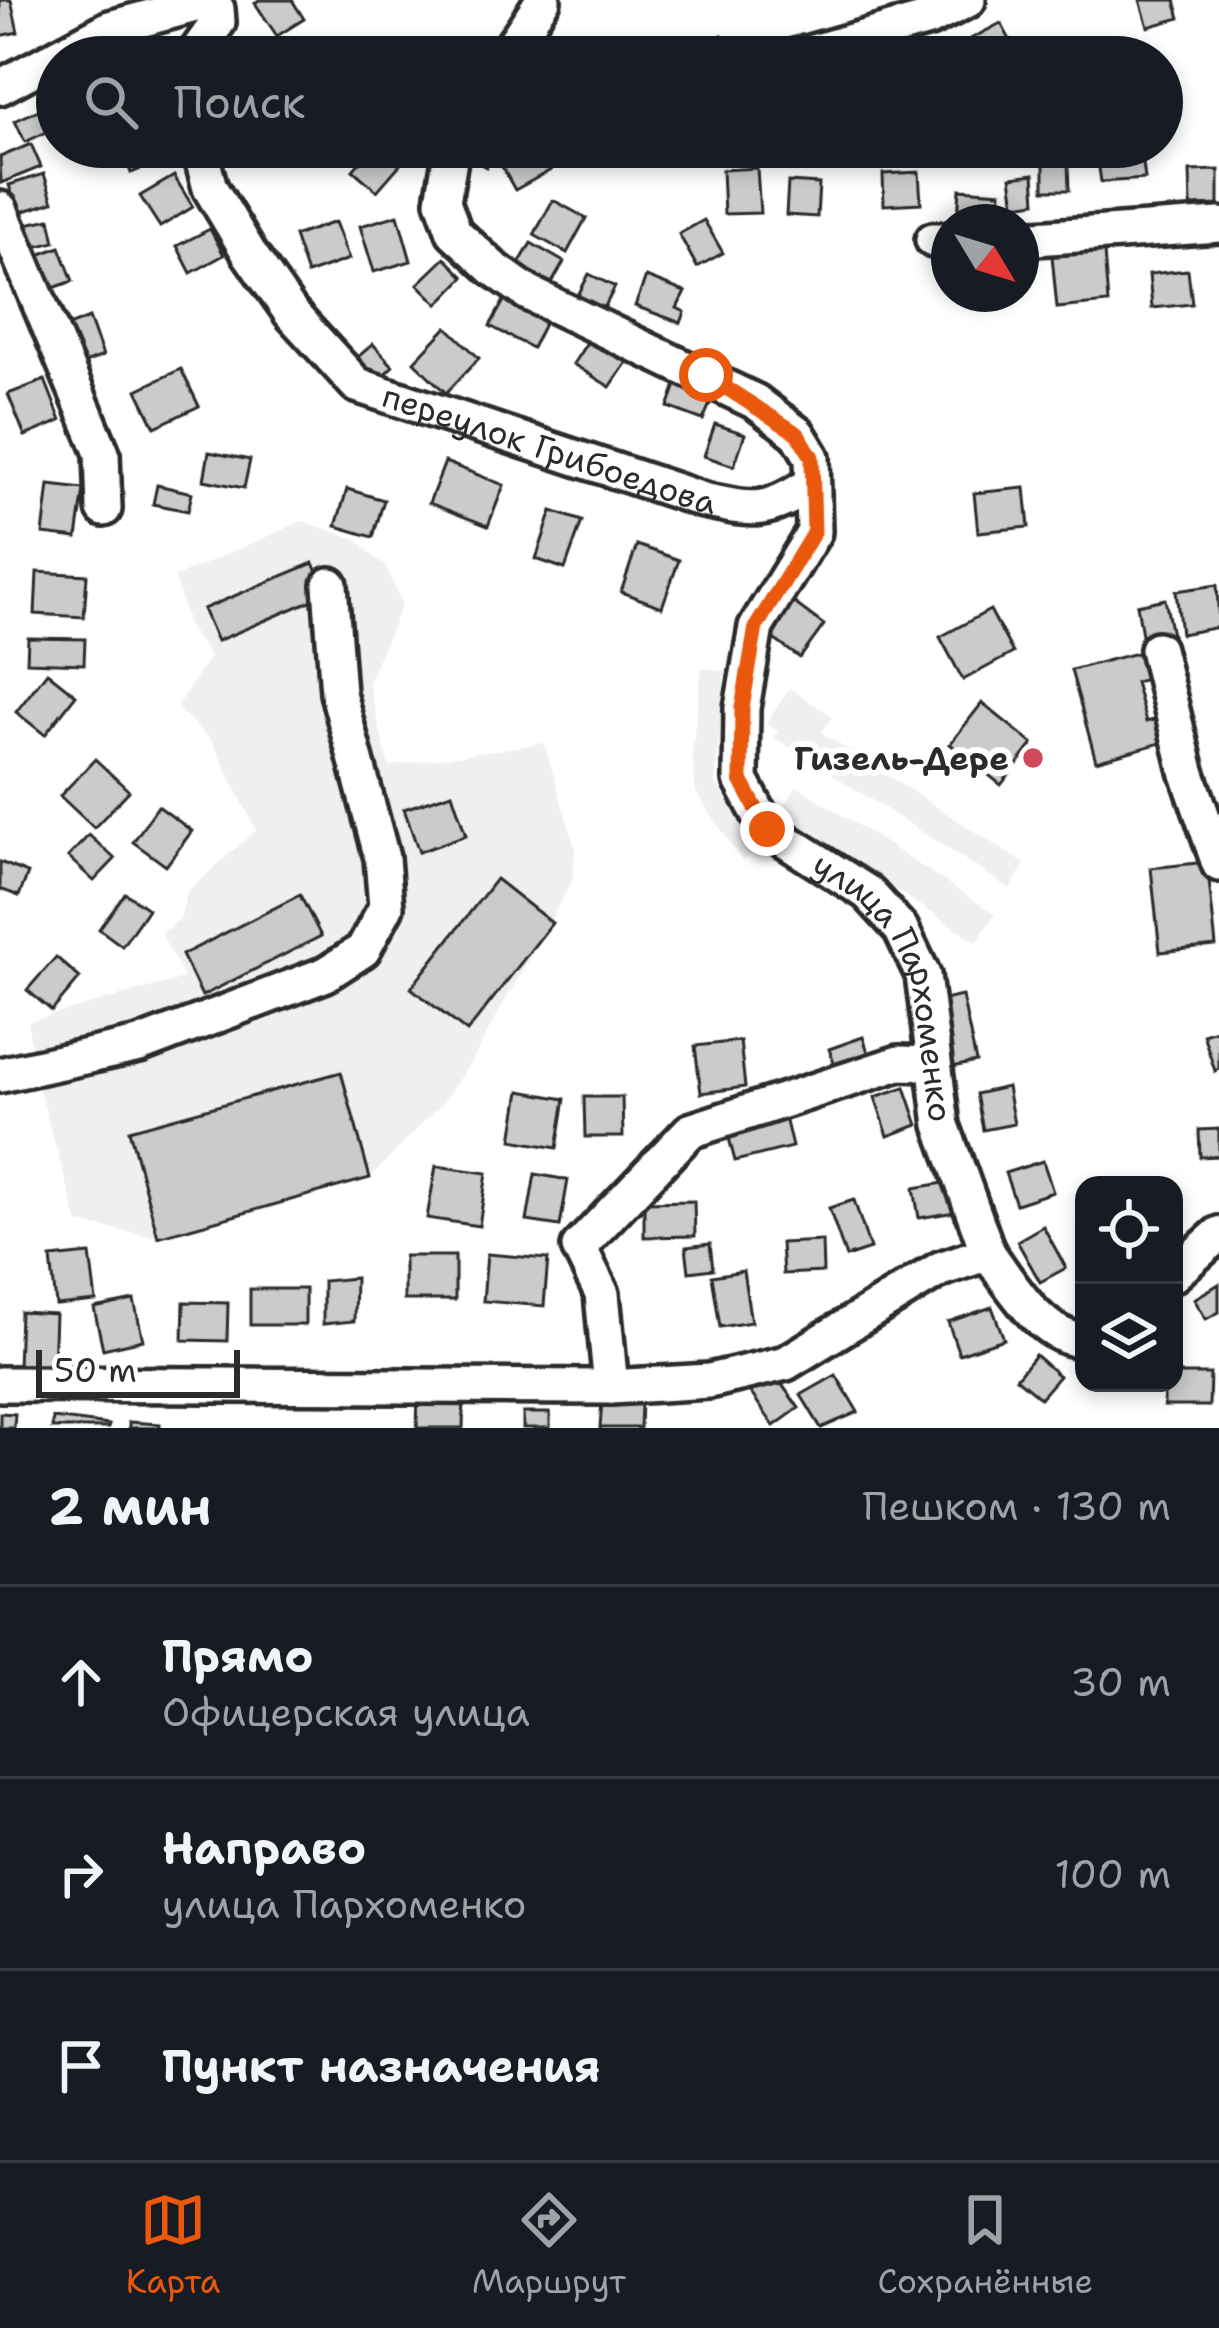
<!DOCTYPE html>
<html lang="ru">
<head>
<meta charset="utf-8">
<style>
  body { margin:0; font-family:"Shantell Sans",sans-serif; background:#20242c; color:#f1f3f6 }
  .controls { position:absolute; right:36px; bottom:36px; display:grid; overflow:hidden; border-radius:24px; box-shadow:0 6px 18px #0003 }
  .controls button { width:108px; height:108px; display:grid; place-items:center; padding:0; border:0; border-bottom:3px solid #363941; background:#171b24; color:#f1f3f6; font:60px sans-serif }
  .compass { position:absolute; left:931px; top:204px; width:108px; height:108px; border-radius:50%; background:#171b24; box-shadow:0 6px 18px #0003; rotate:128deg }
  .scale { position:absolute; left:36px; bottom:30px; width:204px; box-sizing:border-box; padding-left:12px; border:6px solid #2b2b2b; border-top:0; font-size:33px; line-height:42px; white-space:nowrap; color:#2b2b2b; -webkit-text-stroke:9px #fff; paint-order:stroke }
  .stop { position:absolute; width:36px; height:36px; margin:-27px; border:9px solid #ea580c; border-radius:50%; background:#fff }
  .stop.end { background:#ea580c; border-color:#fff; box-shadow:0 3px 12px #0008 }
  .list { margin:0; padding:0; list-style:none }
  h2 { display:flex; justify-content:space-between; align-items:center; height:156px; margin:0; padding:0 48px; font-size:51px }
  h2 small { font-size:39px; font-weight:400; color:#9ea1a6 }
  .list li { display:grid; grid-template-columns:78px 1fr auto; gap:36px; align-items:center; box-sizing:border-box; height:192px; padding:0 48px; border-top:3px solid #363941 }
  .list b { display:block; font-size:45px; white-space:nowrap }
  .list p { margin:0; font-size:39px; white-space:nowrap; color:#9ea1a6 }
  .list em { font-size:39px; font-style:normal; color:#9ea1a6 }
  .icon { flex:none; width:66px; height:66px; fill:none; stroke:currentColor; stroke-width:2; stroke-linecap:round; stroke-linejoin:round }
  .map { position:relative; flex:none; width:1219px; height:1428px; overflow:hidden }
  .search { position:absolute; background:#171b24; box-shadow:0 6px 18px #0003; left:36px; right:36px; top:36px; height:132px; display:flex; align-items:center; gap:30px; box-sizing:border-box; padding:0 42px; border-radius:66px; color:#9ea1a6; font-size:45px }
  .sheet { height:732px; background:#171b24 }
  nav { display:flex; justify-content:space-around; align-items:center; box-sizing:border-box; height:168px; border-top:3px solid #363941; background:#171b24; font-size:33px; color:#9ea1a6 }
  nav a { display:grid; justify-items:center; gap:6px }
  nav .on { color:#ea580c }
  .map>svg:first-child { display:block }
</style>
</head>
<body>
<div class="map">
<svg width="1219" height="1428" viewBox="0 0 1219 1428">
  <rect width="100%" height="100%" fill="#fff"/>
  <filter id="ink" filterUnits="userSpaceOnUse"><feTurbulence type="fractalNoise" baseFrequency=".00833" numOctaves="2"/><feDisplacementMap in="SourceGraphic" scale="24" xChannelSelector="R" yChannelSelector="G"/><feConvolveMatrix kernelMatrix="1 2 1 2 8 2 1 2 1" color-interpolation-filters="sRGB"/></filter>
  <g filter="url(#ink)">
    <g fill="#efefef">
      <polygon points="302,521 356,539 387,569 402,604 368,682 389,766 544,743 575,847 573,879 473,1059 441,1104 370,1178 158,1237 78,1223 33,1069 28,1022 184,978 161,934 180,919 187,892 256,830 213,742 176,707 210,657 189,628 175,577"/>
      <polygon points="702,668 725,671 715,783 761,847 742,861 696,792 692,752"/>
      <polygon points="789,688 832,716 822,733 1025,864 1010,889 774,737 778,731 766,724"/>
      <polygon points="797,786 995,914 977,942 779,815"/>
    </g>
    <g fill="#cbcbcb" stroke="#2b2b2b" stroke-width="3">
      <polygon points="0,0 11,0 18,32 0,36"/>
      <polygon points="259,0 292,0 304,19 277,36 255,3"/>
      <polygon points="1140,0 1175,0 1180,18 1148,27"/>
      <polygon points="1001,23 1018,55 972,57 965,42"/>
      <polygon points="722,35 738,57 692,57"/>
      <polygon points="43,108 53,129 25,142 15,121"/>
      <polygon points="31,144 41,167 1,183 0,157"/>
      <polygon points="121,147 167,147 171,157 131,173"/>
      <polygon points="373,147 405,147 411,152 377,191 353,170"/>
      <polygon points="462,147 498,147 486,167 459,152"/>
      <polygon points="538,147 551,170 515,190 501,165"/>
      <polygon points="1096,147 1141,147 1145,179 1101,182"/>
      <polygon points="1044,163 1068,163 1069,190 1044,190"/>
      <polygon points="757,168 760,213 724,214 722,170"/>
      <polygon points="1219,170 1219,205 1191,206 1190,171"/>
      <polygon points="919,172 921,203 884,205 883,174"/>
      <polygon points="44,174 53,202 18,213 9,185"/>
      <polygon points="1034,174 1036,202 1015,205 1011,177"/>
      <polygon points="174,176 193,207 160,227 140,196"/>
      <polygon points="788,182 819,184 817,217 786,215"/>
      <polygon points="960,189 1001,192 999,220 958,217"/>
      <polygon points="553,200 586,218 567,253 534,235"/>
      <polygon points="398,215 411,261 374,272 360,226"/>
      <polygon points="50,219 55,242 23,250 17,226"/>
      <polygon points="704,220 723,253 697,267 679,234"/>
      <polygon points="335,222 349,259 307,274 294,236"/>
      <polygon points="210,229 224,255 191,273 177,246"/>
      <polygon points="531,243 564,262 549,288 516,269"/>
      <polygon points="60,247 73,281 42,292 30,258"/>
      <polygon points="1104,252 1108,303 1057,308 1052,256"/>
      <polygon points="445,258 464,277 438,304 418,284"/>
      <polygon points="1188,270 1192,304 1152,308 1149,274"/>
      <polygon points="589,274 615,287 600,316 574,303"/>
      <polygon points="646,277 685,292 677,308 685,312 681,323 635,306"/>
      <polygon points="506,297 548,316 532,348 490,326"/>
      <polygon points="89,318 103,356 75,367 61,329"/>
      <polygon points="447,327 479,358 446,393 414,362"/>
      <polygon points="588,341 627,362 610,387 573,364"/>
      <polygon points="373,344 393,366 374,384 353,361"/>
      <polygon points="181,369 199,406 155,427 137,390"/>
      <polygon points="691,372 713,397 703,420 668,407 676,385 685,388"/>
      <polygon points="45,380 61,421 25,436 8,394"/>
      <polygon points="715,424 745,434 734,466 704,456"/>
      <polygon points="209,452 250,460 244,488 204,480"/>
      <polygon points="445,462 504,485 488,526 429,503"/>
      <polygon points="49,485 84,489 77,538 43,534"/>
      <polygon points="157,485 192,493 188,511 153,504"/>
      <polygon points="1025,488 1029,527 978,532 974,493"/>
      <polygon points="347,489 384,500 373,537 336,526"/>
      <polygon points="552,511 582,521 565,569 536,559"/>
      <polygon points="637,545 679,560 662,607 621,592"/>
      <polygon points="313,563 327,594 217,641 203,609"/>
      <polygon points="37,572 87,575 84,617 35,614"/>
      <polygon points="1217,585 1219,627 1181,634 1176,591"/>
      <polygon points="785,596 824,625 800,658 761,630"/>
      <polygon points="1165,599 1172,635 1143,641 1137,605"/>
      <polygon points="990,610 1013,653 963,680 940,637"/>
      <polygon points="28,638 85,639 84,664 27,662"/>
      <polygon points="1144,651 1151,678 1135,682 1146,722 1162,718 1168,741 1096,761 1071,670"/>
      <polygon points="47,672 76,695 45,735 16,712"/>
      <polygon points="982,703 1033,744 1001,785 950,744"/>
      <polygon points="95,759 129,791 94,828 60,796"/>
      <polygon points="452,793 466,835 419,852 404,809"/>
      <polygon points="158,806 192,831 166,866 133,842"/>
      <polygon points="89,835 115,859 94,881 68,857"/>
      <polygon points="0,862 28,873 19,896 0,889"/>
      <polygon points="1207,862 1216,946 1160,952 1151,868"/>
      <polygon points="496,879 552,923 467,1032 411,988"/>
      <polygon points="125,893 148,909 122,946 99,929"/>
      <polygon points="300,895 321,936 202,996 182,955"/>
      <polygon points="56,957 80,978 52,1011 27,990"/>
      <polygon points="962,996 976,1062 948,1068 934,1002"/>
      <polygon points="1219,1029 1219,1069 1215,1071 1203,1034"/>
      <polygon points="863,1037 871,1061 838,1074 829,1049"/>
      <polygon points="740,1041 745,1087 701,1093 695,1046"/>
      <polygon points="341,1072 370,1178 158,1237 129,1130"/>
      <polygon points="905,1087 918,1125 888,1136 875,1097"/>
      <polygon points="1007,1087 1014,1124 983,1130 976,1094"/>
      <polygon points="520,1091 565,1099 557,1148 512,1140"/>
      <polygon points="584,1097 622,1097 623,1137 585,1137"/>
      <polygon points="784,1113 792,1147 735,1161 726,1127"/>
      <polygon points="1219,1129 1219,1156 1200,1157 1199,1130"/>
      <polygon points="1043,1161 1053,1192 1016,1204 1005,1173"/>
      <polygon points="436,1166 487,1173 479,1226 427,1218"/>
      <polygon points="535,1174 568,1180 560,1226 527,1221"/>
      <polygon points="950,1182 955,1212 919,1218 914,1188"/>
      <polygon points="854,1200 870,1249 846,1257 829,1208"/>
      <polygon points="694,1201 695,1236 644,1237 644,1202"/>
      <polygon points="1043,1226 1066,1268 1040,1282 1017,1241"/>
      <polygon points="822,1241 823,1272 783,1274 781,1243"/>
      <polygon points="710,1244 713,1269 689,1272 686,1247"/>
      <polygon points="90,1254 96,1301 56,1305 51,1258"/>
      <polygon points="487,1254 548,1259 544,1306 483,1301"/>
      <rect x="404" y="1256" width="51" height="44"/>
      <polygon points="743,1271 751,1322 720,1327 712,1276"/>
      <polygon points="355,1278 354,1321 323,1324 323,1281"/>
      <polygon points="1219,1284 1219,1312 1206,1319 1194,1299"/>
      <rect x="250" y="1289" width="55" height="36"/>
      <polygon points="134,1300 143,1340 103,1349 94,1308"/>
      <polygon points="184,1302 228,1303 227,1341 183,1340"/>
      <polygon points="992,1307 1004,1339 959,1354 948,1322"/>
      <polygon points="20,1312 55,1314 53,1368 18,1367"/>
      <polygon points="1035,1355 1059,1376 1040,1398 1016,1378"/>
      <polygon points="772,1371 799,1408 774,1426 748,1389"/>
      <polygon points="1174,1374 1210,1374 1209,1406 1164,1406 1164,1383 1174,1383"/>
      <polygon points="836,1375 858,1412 821,1428 801,1395"/>
      <polygon points="418,1393 464,1395 463,1428 417,1428"/>
      <polygon points="602,1401 641,1403 640,1428 600,1428"/>
      <polygon points="0,1413 15,1414 14,1428 0,1428"/>
      <rect x="523" y="1413" width="27" height="15"/>
      <polygon points="53,1418 109,1425 108,1428 52,1428"/>
      <polygon points="129,1422 160,1424 160,1428 129,1428"/>
    </g>
    <g fill="none" stroke-linecap="round" stroke-linejoin="round">
      <g stroke="#2b2b2b" stroke-width="42">
        <g id="minor">
          <polyline points="505,57 543,0"/>
          <polyline points="795,57 929,19 968,0"/>
          <polyline points="0,87 110,28 206,2 217,9 218,22 193,57"/>
          <path id="s1" d="M 199,147 L 210,188 L 249,253 L 291,313 L 357,385 L 703,500 C 754,511 766,514 811,484"/>
          <path id="s2" d="M 452,147 L 443,201 L 454,232 L 493,268 L 528,293 L 756,402 L 798,434 L 812,457 L 814,532 L 756,627 L 742,708 L 741,780 L 767,829 L 868,893 L 901,929 L 923,975 L 942,1125 L 988,1253"/>
          <polyline points="0,209 102,453 104,509"/>
          <polyline points="1021,239 1219,225"/>
          <polyline points="933,240 949,240"/>
          <polyline points="1157,649 1187,771 1219,864"/>
          <polyline points="0,1075 139,1045 326,974 363,950 386,907 382,858 338,693 330,585"/>
          <polyline points="1174,1274 1219,1234"/>
          <path d="M 0,1384 L 611,1387 L 709,1381 L 786,1363 L 940,1269 L 988,1253 C 1010,1283 1042,1340 1084,1340"/>
          <polyline points="611,1387 602,1294 579,1247 690,1131 899,1063 932,1064"/>
        </g>
      </g>
      <use href="#minor" stroke="#fff" stroke-width="33"/>
    </g>
  </g>
  <g fill="none" stroke-linecap="round" stroke-linejoin="round" filter="url(#ink)">
    <polyline stroke="#ea580c" stroke-width="15" points="706,375 798,434 812,457 814,532 756,627 742,708 741,780 767,829"/>
  </g>
  <circle fill="#d1495b" stroke="#fff" stroke-width="4.5" cx="1033" cy="758" r="12"/>
  <g text-anchor="middle" dominant-baseline="central" stroke-width="12" stroke-linejoin="round" paint-order="stroke">
    <g font-size="33" fill="#2b2b2b" stroke="#fff">
      <text stroke="none"><textPath href="#s1" startOffset="492">переулок Грибоедова</textPath></text>
      <text stroke="none"><textPath href="#s2" startOffset="1125">улица Пархоменко</textPath></text>
    </g>
    <g font-size="33" font-weight="bold" fill="#2b2b2b" stroke="#fff" text-anchor="end">
      <text x="1009" y="758">Гизель-Дере</text>
    </g>
  </g>
</svg>
<div class="controls">
<button><svg class="icon" aria-label="locate" viewBox="0 0 24 24"><circle cx="12" cy="12" r="6"/><path d="M12 2v4M12 18v4M2 12h4M18 12h4"/></svg></button>
<button><svg class="icon" aria-label="layers" viewBox="0 0 24 24"><path d="M12 4l9 5-9 5-9-5zM3 14l9 5 9-5"/></svg></button>
</div>
<svg class="compass" viewBox="-18 -18 36 36"><path d="M0-13l5 13h-10z" fill="#e53935"/><path d="M0 13l5-13h-10z" fill="#9ea1a6"/></svg>
<div class="scale">50 m</div>
<div class="stop" style="left:706px;top:375px"></div>
<div class="stop end" style="left:767px;top:829px"></div>
<div class="search"><svg class="icon" aria-label="search" viewBox="0 0 24 24"><circle cx="10" cy="10" r="6"/><path d="M15 15l6 6"/></svg>Поиск</div>
</div>
<section class="sheet">
<h2>2 мин<small>Пешком · 130 m</small></h2>
<ul class="list">
<li><svg class="icon" aria-label="ahead" viewBox="0 0 24 24"><path d="M12 20V5M6 11l6-6 6 6"/></svg><div><b>Прямо</b><p>Офицерская улица</p></div><em>30 m</em></li>
<li><svg class="icon" aria-label="right" viewBox="0 0 24 24"><path d="M7 20v-9h11M14 6l5 5-5 5"/></svg><div><b>Направо</b><p>улица Пархоменко</p></div><em>100 m</em></li>
<li><svg class="icon" aria-label="arrive" viewBox="0 0 24 24"><path d="M6 21V4h12l-3 4 3 4H6"/></svg><div><b>Пункт назначения</b></div></li>
</ul>
</section>
<nav>
<a class="on"><svg class="icon" aria-label="map" viewBox="0 0 24 24"><path d="M3 6l6-2 6 2 6-2v14l-6 2-6-2-6 2zM9 4v14M15 6v14"/></svg>Карта</a>
<a><svg class="icon" aria-label="directions" viewBox="0 0 24 24"><path d="M12 3l9 9-9 9-9-9zM9 14v-3h6M13 9l2 2-2 2"/></svg>Маршрут</a>
<a><svg class="icon" aria-label="saved" viewBox="0 0 24 24"><path d="M7 4h10v16l-5-4-5 4z"/></svg>Сохранённые</a>
</nav>
</body>
</html>
